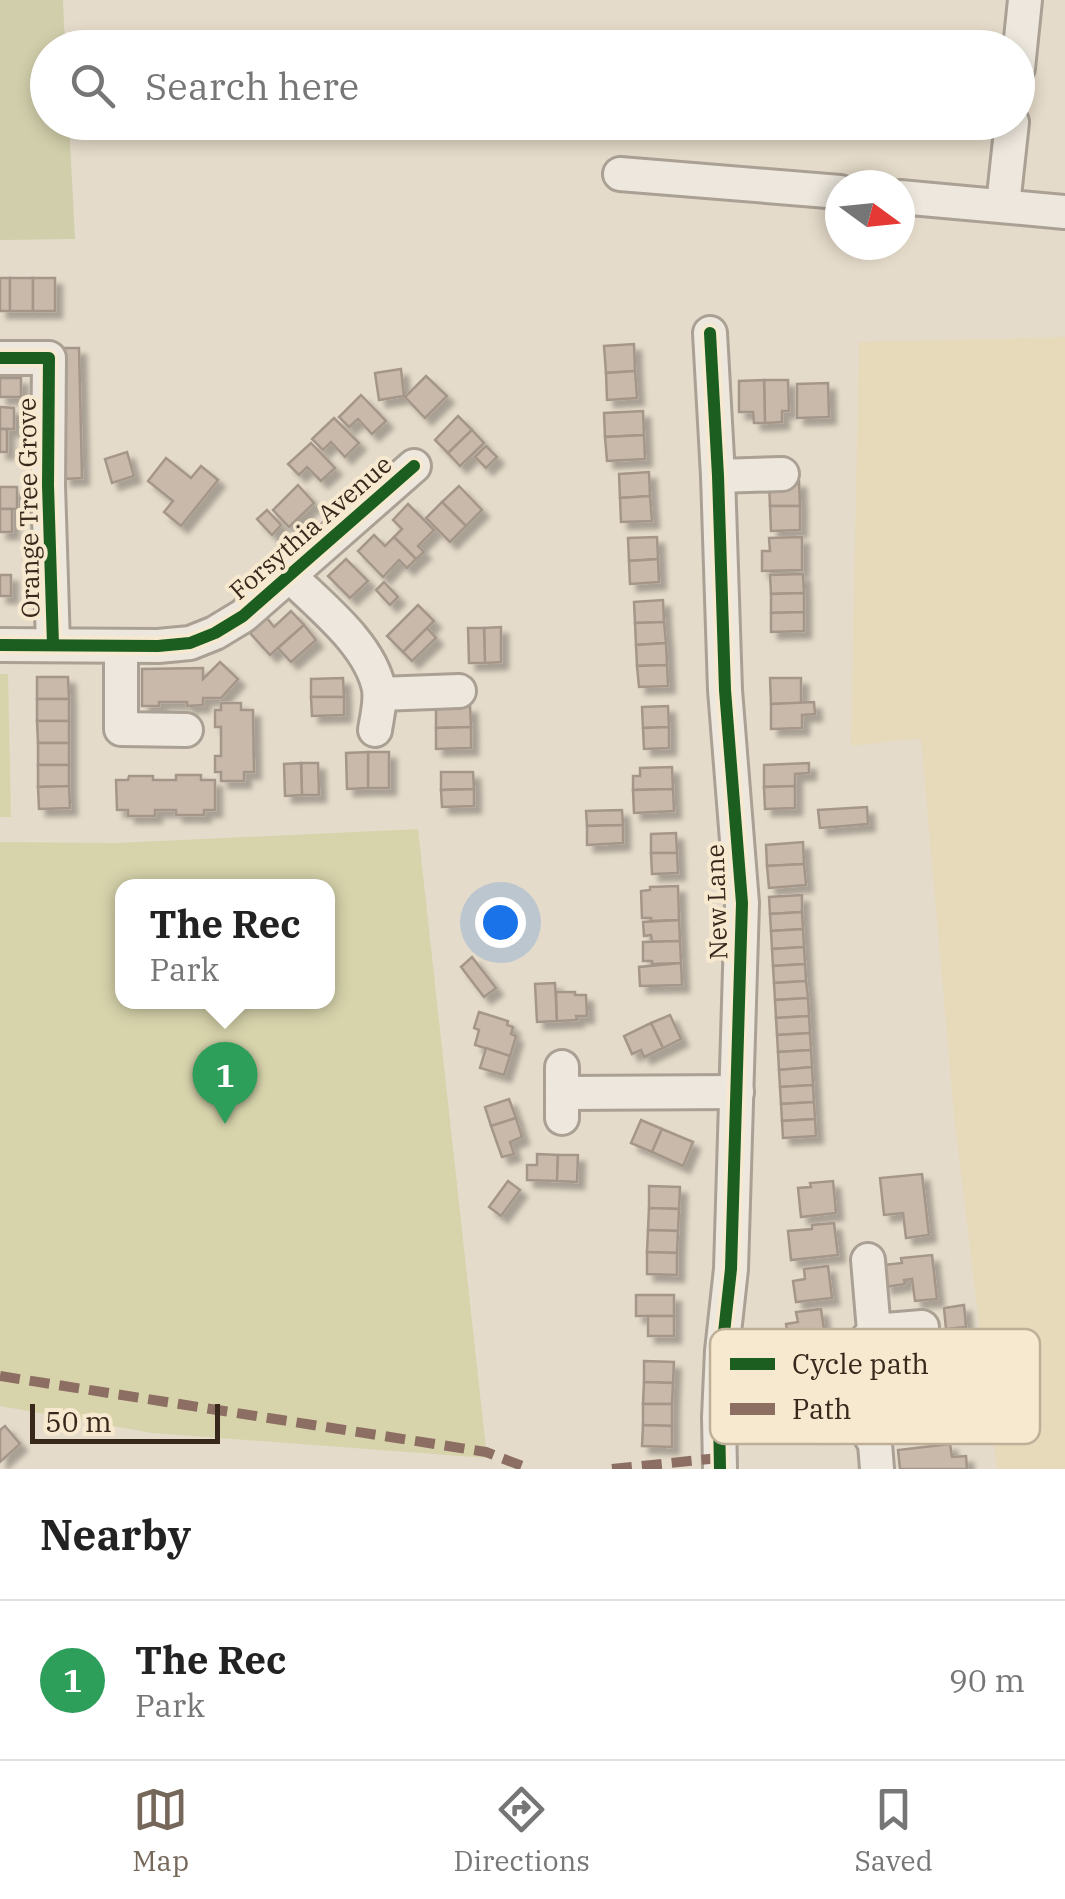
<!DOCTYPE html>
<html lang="en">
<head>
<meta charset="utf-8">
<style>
  body { margin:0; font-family:"IBM Plex Serif",serif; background:#f6f6f6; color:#222 }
  .compass { position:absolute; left:825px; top:170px; width:90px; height:90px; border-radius:50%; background:#fff; box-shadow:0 5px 15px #0003; rotate:105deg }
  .scale { position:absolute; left:30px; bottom:25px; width:190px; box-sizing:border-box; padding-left:10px; border:5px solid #38281c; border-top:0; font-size:28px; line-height:35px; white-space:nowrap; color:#38281c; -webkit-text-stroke:8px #f7e9cf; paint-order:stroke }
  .you { position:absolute; left:500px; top:922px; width:35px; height:35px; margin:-25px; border:8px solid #fff; border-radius:50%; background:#1a73e8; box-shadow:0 0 0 15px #1a73e833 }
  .badge { display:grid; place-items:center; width:65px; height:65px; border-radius:50%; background:#756759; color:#fff; font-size:32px; font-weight:700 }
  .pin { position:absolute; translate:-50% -82px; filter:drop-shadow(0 2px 5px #0008) }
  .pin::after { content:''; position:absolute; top:52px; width:35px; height:30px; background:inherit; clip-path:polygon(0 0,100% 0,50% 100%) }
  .popup { position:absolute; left:115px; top:879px; width:220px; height:130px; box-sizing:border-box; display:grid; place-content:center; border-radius:20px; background:#fff; filter:drop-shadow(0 2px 8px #0005); font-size:32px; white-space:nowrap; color:#767676 }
  .popup b { font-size:38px; color:#222 }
  .popup::after { content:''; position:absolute; left:50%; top:100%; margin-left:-20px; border:20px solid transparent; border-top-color:#fff }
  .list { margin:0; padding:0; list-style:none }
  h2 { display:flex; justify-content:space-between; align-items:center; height:130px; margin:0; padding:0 40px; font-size:42px }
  h2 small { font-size:32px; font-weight:400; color:#767676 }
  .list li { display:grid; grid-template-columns:65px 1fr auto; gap:30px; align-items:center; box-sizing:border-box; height:160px; padding:0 40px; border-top:2px solid #e0e0e0 }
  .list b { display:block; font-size:38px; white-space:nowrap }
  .list p { margin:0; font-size:32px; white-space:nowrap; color:#767676 }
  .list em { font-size:32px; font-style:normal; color:#767676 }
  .icon { flex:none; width:55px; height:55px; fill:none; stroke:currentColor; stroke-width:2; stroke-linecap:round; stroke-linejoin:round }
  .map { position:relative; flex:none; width:1065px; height:1469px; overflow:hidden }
  .search { position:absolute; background:#fff; box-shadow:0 5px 15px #0003; left:30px; right:30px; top:30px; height:110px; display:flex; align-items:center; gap:25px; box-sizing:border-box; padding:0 35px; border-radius:55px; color:#767676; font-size:38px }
  .sheet { height:290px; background:#fff }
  nav { display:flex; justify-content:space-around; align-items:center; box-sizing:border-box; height:140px; border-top:2px solid #e0e0e0; background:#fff; font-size:28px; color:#767676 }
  nav a { display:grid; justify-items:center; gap:5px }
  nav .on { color:#756759 }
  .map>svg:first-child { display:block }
</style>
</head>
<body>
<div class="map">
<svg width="1065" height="1469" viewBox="0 0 1065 1469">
  <defs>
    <filter id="shadow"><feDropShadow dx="7" dy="7" stdDeviation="2.5" flood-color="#0004"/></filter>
  </defs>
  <rect width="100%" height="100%" fill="#e5dbca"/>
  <polygon fill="#e6daba" points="1065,337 1065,1469 997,1469 955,1125 921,738 851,746 859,342"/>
  <g fill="#d7d4ac" fill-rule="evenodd">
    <polygon points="0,674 8,674 11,817 0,817"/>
    <path d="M 418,829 L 487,1458 L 152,1433 L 0,1406 L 0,842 L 117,843 ZM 328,886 L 328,1002 L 122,1002 L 122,886 Z"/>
  </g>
  <polygon fill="#d1ceab" points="0,0 63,0 65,47 48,48 48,122 69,123 75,239 0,240"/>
  <g fill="#c9b9ab" stroke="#a5968a" stroke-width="2.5" filter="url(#shadow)">
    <rect x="0" y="278" width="10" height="33"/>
    <rect x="10" y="278" width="23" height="33"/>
    <rect x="33" y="278" width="22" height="33"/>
    <polygon points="634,344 635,371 606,373 604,346"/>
    <polygon points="60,348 79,348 82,478 64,479"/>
    <polygon points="401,369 404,396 379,400 375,373"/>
    <polygon points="635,371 637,398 607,400 606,373"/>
    <polygon points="426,376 447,396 425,418 405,397"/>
    <rect x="0" y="378" width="21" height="19"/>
    <polygon points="764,380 788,380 789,411 782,411 782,422 765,423"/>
    <polygon points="764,380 765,423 754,423 753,412 739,412 739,381"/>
    <polygon points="828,383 829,417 797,418 797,384"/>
    <polygon points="361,395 386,421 372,434 358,419 349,427 339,417"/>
    <polygon points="0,407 14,408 14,429 0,429"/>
    <polygon points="643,411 644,435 605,437 604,413"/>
    <polygon points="458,416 472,430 448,453 435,440"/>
    <polygon points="334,418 359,443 345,457 331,442 323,450 312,439"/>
    <rect x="0" y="429" width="7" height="23"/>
    <polygon points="472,430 484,443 460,466 448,453"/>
    <polygon points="644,435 645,459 607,461 605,437"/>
    <polygon points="311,443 335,468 321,481 307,467 299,475 288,464"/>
    <polygon points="486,446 497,457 486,468 475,457"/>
    <polygon points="127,452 134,476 112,483 105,459"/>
    <polygon points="166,458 191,478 201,466 218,480 181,526 164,512 173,501 148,481"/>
    <polygon points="649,472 650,496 620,498 619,474"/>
    <polygon points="799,481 800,506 770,506 769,482"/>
    <polygon points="298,485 314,503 289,527 273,510"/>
    <polygon points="459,486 482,510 466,526 442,502"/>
    <rect x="0" y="487" width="17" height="22"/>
    <polygon points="650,496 652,521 621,522 620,498"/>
    <polygon points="442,502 466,526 450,542 426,518"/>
    <polygon points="408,504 434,530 418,546 424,552 416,559 394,537 402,529 393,520"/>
    <polygon points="770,506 800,506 800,530 771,531"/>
    <rect x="0" y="509" width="12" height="23"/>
    <polygon points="267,510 281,525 272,535 257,519"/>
    <polygon points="374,535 385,546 394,537 416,559 407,568 399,560 383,577 358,551"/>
    <polygon points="657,537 658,559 629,561 628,538"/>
    <polygon points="802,537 802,570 762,571 762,551 770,551 769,538"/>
    <polygon points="346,559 368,581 350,598 328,576"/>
    <polygon points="658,559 659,582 630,584 629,561"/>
    <polygon points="803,574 804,593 771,594 770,575"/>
    <rect x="0" y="575" width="11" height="21"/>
    <polygon points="384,582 398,597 390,605 376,590"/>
    <polygon points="804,593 804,612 771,613 771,594"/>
    <polygon points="663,600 664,622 635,623 634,602"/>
    <polygon points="418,605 434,621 403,652 387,636"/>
    <polygon points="291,611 304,625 270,655 250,633 267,618 274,627"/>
    <polygon points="804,612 804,631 771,632 771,613"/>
    <polygon points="664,622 666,643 636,645 635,623"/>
    <polygon points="304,625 316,640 291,662 278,648"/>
    <polygon points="501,627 501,662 485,663 484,628"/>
    <polygon points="427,628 436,638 412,661 403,652"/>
    <polygon points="468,628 484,628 485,663 469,663"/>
    <polygon points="666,643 667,665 637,666 636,645"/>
    <polygon points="220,662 238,679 221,698 203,698 203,705 187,706 187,702 159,702 159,706 142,706 142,669 203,668 203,679"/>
    <polygon points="667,665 668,686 639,687 637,666"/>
    <polygon points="37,677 68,677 69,699 37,699"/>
    <polygon points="343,678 344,697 311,697 311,679"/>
    <polygon points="770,678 801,678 801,703 771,704"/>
    <polygon points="311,697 344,697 344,715 312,716"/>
    <rect x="37" y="699" width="32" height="22"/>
    <polygon points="814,702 815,714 802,715 802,728 771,729 771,704"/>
    <polygon points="221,703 241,703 241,710 253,710 254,772 244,772 244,781 221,781 221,772 215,772 215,756 221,756 221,727 215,727 215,710 221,710"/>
    <polygon points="470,706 471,727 436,728 436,707"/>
    <polygon points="668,706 669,727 643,728 642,707"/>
    <polygon points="37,721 69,721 69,743 38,743"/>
    <polygon points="471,727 471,748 436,749 436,728"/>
    <polygon points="669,727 669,748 644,749 643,728"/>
    <rect x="38" y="743" width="31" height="22"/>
    <rect x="368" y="752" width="21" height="36"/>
    <polygon points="368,752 368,788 347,789 346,753"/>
    <polygon points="301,763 318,763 319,795 302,795"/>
    <polygon points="301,763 302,795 285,796 284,764"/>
    <polygon points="809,763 809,773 795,774 795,786 764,787 764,765"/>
    <polygon points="38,765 69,765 69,786 38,787"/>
    <polygon points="672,767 673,789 633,790 633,776 640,776 640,768"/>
    <polygon points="441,772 473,772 474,789 441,790"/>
    <polygon points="176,775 201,775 201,780 215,780 215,810 204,810 204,815 176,815 176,810 155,810 155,816 128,816 128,810 117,810 116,780 128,780 129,776 153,776 153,780 176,780"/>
    <polygon points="69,786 70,808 39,809 38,787"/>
    <polygon points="795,786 795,808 765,809 764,787"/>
    <polygon points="474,789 474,806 442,807 441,790"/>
    <polygon points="673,789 674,811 634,813 633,790"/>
    <polygon points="867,807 868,824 820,828 818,810"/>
    <polygon points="622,810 623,825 587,826 586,811"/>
    <polygon points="623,825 623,843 587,845 587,826"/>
    <polygon points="676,833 677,853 651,853 651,834"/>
    <polygon points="803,842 804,864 767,866 766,845"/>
    <polygon points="651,853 677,853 678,873 652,874"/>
    <polygon points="804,864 806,885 769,888 767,866"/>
    <polygon points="678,886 679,920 651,921 651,918 642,918 641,891 650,890 650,887"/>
    <polygon points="802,895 802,912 770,914 769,897"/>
    <polygon points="802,912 803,929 771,931 770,914"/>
    <polygon points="679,920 680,941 652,942 651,935 644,936 643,922"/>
    <polygon points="803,929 804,947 772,949 771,931"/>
    <polygon points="680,941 681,963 652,964 652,961 643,961 643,942"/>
    <polygon points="804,947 805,964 773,966 772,949"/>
    <polygon points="472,957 496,988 484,997 461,967"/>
    <polygon points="681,963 682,985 640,986 639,967"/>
    <polygon points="805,964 806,981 774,983 773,966"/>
    <polygon points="806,981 808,998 775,1000 774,983"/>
    <polygon points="555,983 557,1021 537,1022 535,984"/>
    <polygon points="556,992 575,992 575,995 586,995 587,1016 576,1016 577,1020 557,1021"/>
    <polygon points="808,998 809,1016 776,1018 775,1000"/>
    <polygon points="479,1012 508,1021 507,1025 513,1027 511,1034 516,1036 510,1056 475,1045 479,1030 474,1028"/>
    <polygon points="670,1015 681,1039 663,1048 651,1023"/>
    <polygon points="809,1016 810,1033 777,1035 776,1018"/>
    <polygon points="651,1023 663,1048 644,1057 641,1050 632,1054 624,1036"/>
    <polygon points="810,1033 811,1050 778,1052 777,1035"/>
    <polygon points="486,1048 510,1056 504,1075 480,1068"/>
    <polygon points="811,1050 812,1067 779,1070 778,1052"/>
    <polygon points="812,1067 813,1085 780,1087 779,1070"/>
    <polygon points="813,1085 814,1102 781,1104 780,1087"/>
    <polygon points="509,1099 516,1118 491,1126 485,1107"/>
    <polygon points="814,1102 815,1119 782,1121 781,1104"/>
    <polygon points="516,1118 522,1137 510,1142 514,1154 502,1157 491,1126"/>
    <polygon points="815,1119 816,1136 783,1138 782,1121"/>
    <polygon points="641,1120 662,1129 652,1152 631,1143"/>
    <polygon points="662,1129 693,1142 683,1166 652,1152"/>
    <polygon points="537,1154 558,1155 557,1181 527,1180 527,1165 537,1165"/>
    <polygon points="558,1155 578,1155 577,1182 557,1181"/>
    <polygon points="922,1174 929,1235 906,1238 903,1213 884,1215 880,1178"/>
    <polygon points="508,1181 520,1190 501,1216 489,1207"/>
    <polygon points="833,1181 836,1213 801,1217 798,1188 811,1187 810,1183"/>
    <polygon points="649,1186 680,1187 679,1209 649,1208"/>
    <polygon points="649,1208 679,1209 678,1231 648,1230"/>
    <polygon points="834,1223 838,1255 791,1260 788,1231 812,1229 812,1225"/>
    <polygon points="648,1230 678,1231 677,1253 647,1252"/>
    <polygon points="647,1252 677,1253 677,1275 647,1274"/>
    <polygon points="932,1255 937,1299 915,1301 912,1279 904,1280 905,1284 885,1287 883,1265 902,1263 901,1258"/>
    <polygon points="828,1266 832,1298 796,1302 793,1281 805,1279 804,1269"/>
    <rect x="636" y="1295" width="38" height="21"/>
    <polygon points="964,1305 966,1327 946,1329 944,1308"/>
    <polygon points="821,1309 827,1350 778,1356 776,1337 788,1336 786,1324 798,1322 796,1312"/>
    <rect x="648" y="1316" width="26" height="20"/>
    <polygon points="964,1349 968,1384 936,1387 932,1353"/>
    <polygon points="926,1355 928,1378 918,1379 920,1397 898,1399 898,1395 881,1396 878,1360"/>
    <polygon points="827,1358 830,1389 806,1392 805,1381 793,1383 793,1377 778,1379 776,1365"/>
    <polygon points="644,1361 674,1362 673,1383 644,1382"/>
    <polygon points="644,1382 673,1383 672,1404 643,1404"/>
    <polygon points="832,1398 836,1431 811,1433 810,1422 798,1424 796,1402"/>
    <polygon points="643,1404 672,1404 672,1426 643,1425"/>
    <polygon points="643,1425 672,1426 672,1447 642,1446"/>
    <polygon points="5,1426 20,1444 0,1462 0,1430"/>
    <polygon points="950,1444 952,1457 966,1456 967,1469 900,1469 898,1450"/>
  </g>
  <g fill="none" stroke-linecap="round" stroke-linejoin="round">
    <g stroke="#aaa094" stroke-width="38">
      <g id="minor">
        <polyline points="1018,68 1025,0"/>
        <polyline points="620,174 840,192"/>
        <polyline points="900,197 1065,212"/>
        <polyline points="1003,205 1012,122"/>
        <polyline points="710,333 718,476 725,690 742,903 731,1269 722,1351 719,1417 720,1469"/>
        <polyline points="0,358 49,358 48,485 53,645"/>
        <polyline points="718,476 782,474"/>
        <path d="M 290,576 C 321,607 370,644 379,689 C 381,702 377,717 375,730"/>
        <polyline points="0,645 158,646 190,643 215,633 243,616 414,466"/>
        <polyline points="121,646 121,729 186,730"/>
        <polyline points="380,694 459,691"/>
        <polyline points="562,1067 562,1118"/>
        <polyline points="562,1093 737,1092"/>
        <polyline points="868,1260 874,1331 858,1350 861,1420 875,1444 877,1469"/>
        <polyline points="874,1331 922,1327"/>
      </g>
    </g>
    <use href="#minor" stroke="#ede7dd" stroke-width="32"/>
    <g stroke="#8d6e63" stroke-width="10" stroke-dasharray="20 10" stroke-linecap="butt">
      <polyline points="0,1376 486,1452 530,1469"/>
      <polyline points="612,1469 719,1458"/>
    </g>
    <g stroke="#f7e9cf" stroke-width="19">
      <g id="cycleway">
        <polyline points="710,333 718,476 725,690 742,903 731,1269 722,1351 719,1417 720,1469"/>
        <polyline points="0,358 49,358 48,485 53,645"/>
        <polyline points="0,645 158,646 190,643 215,633 243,616 414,466"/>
      </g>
    </g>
    <use href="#cycleway" stroke="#1b5e20" stroke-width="12"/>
  </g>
  <g text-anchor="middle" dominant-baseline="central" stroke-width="8" stroke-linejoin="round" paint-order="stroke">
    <g font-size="25" fill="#38281c" stroke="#f7e9cf">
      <text transform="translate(28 508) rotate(-91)">Orange Tree Grove</text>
      <text transform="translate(310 527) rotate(-41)">Forsythia Avenue</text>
      <text transform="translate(716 902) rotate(-92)">New Lane</text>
    </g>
  </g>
  <rect x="710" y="1329" width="330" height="115" rx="15" fill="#f7e9cf" stroke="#beaf99" stroke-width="2.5"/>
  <rect x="730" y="1358" width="45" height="12" fill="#1b5e20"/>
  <rect x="730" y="1403" width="45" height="12" fill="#8d6e63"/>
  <g font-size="28" fill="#38281c">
    <text x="792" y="1374">Cycle path</text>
    <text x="792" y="1419">Path</text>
  </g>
</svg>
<svg class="compass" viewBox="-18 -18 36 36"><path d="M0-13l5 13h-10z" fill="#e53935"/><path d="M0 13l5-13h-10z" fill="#767676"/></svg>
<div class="scale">50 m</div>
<div class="you"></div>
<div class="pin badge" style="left:225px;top:1124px;background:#2e9e5b">1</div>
<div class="popup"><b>The Rec</b>Park</div>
<div class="search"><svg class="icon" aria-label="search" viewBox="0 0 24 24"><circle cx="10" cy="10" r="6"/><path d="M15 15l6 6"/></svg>Search here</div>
</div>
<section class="sheet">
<h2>Nearby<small></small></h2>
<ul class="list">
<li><span class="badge" style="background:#2e9e5b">1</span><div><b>The Rec</b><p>Park</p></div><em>90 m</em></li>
</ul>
</section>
<nav>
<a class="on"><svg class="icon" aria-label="map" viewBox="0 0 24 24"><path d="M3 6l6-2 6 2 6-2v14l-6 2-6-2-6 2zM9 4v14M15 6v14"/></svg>Map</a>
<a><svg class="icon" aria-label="directions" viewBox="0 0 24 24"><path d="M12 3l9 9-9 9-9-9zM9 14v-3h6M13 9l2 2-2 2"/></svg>Directions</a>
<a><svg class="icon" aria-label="saved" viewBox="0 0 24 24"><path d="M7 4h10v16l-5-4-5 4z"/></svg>Saved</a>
</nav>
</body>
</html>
